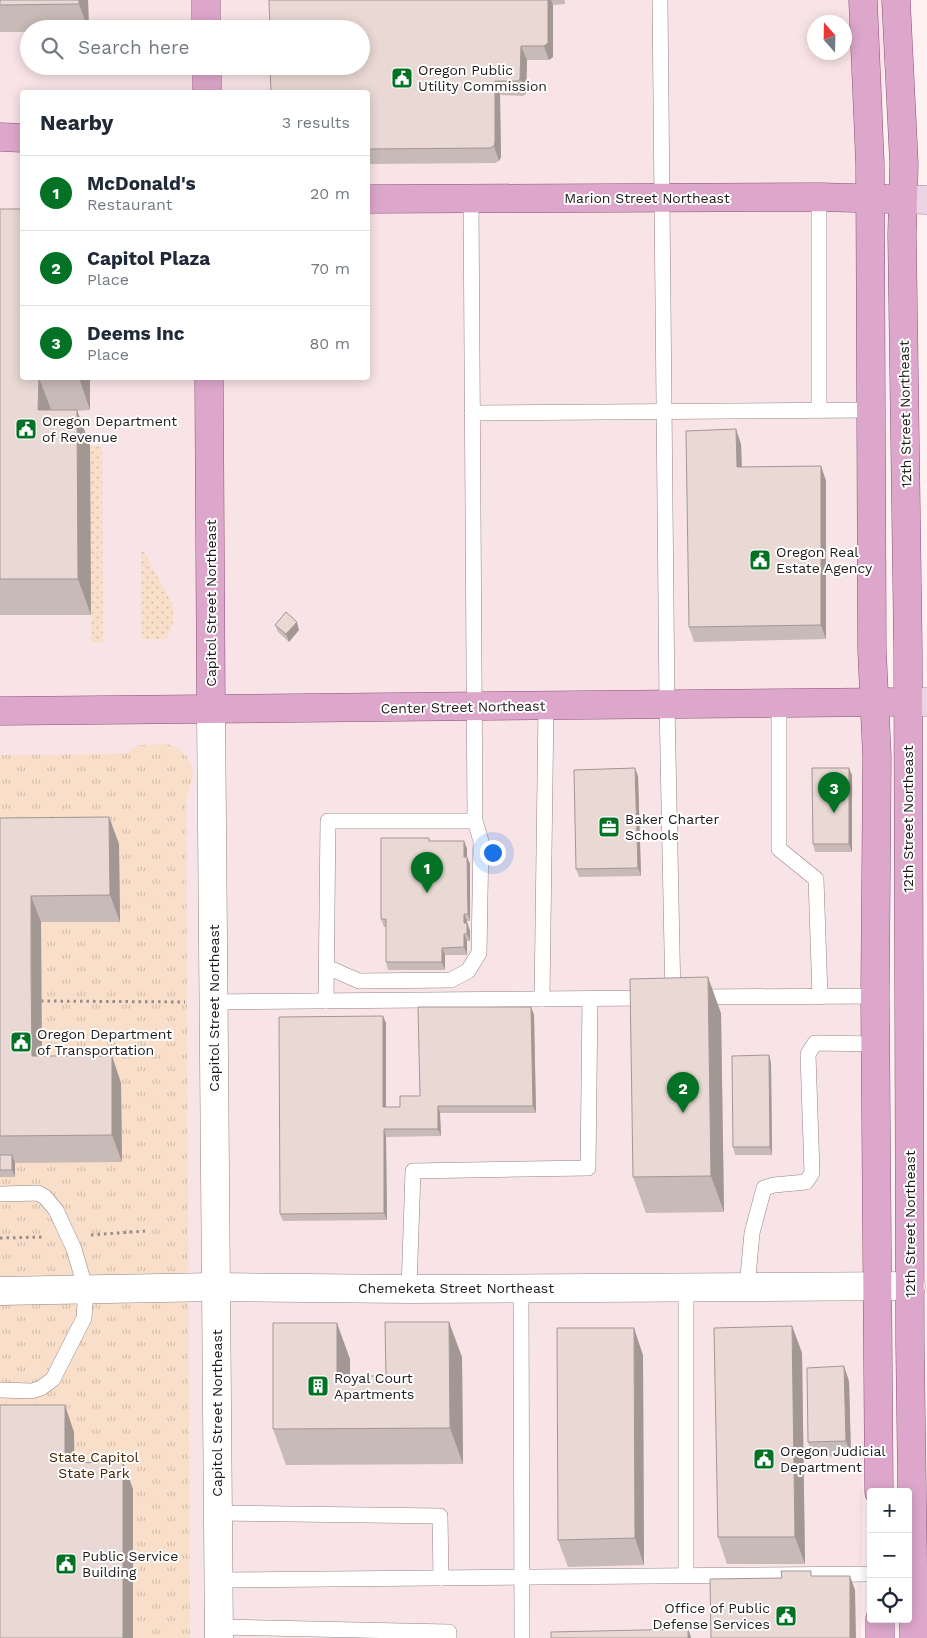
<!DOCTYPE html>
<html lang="en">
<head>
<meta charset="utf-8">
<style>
  body { margin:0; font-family:"Work Sans",sans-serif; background:#f2f2f3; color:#1f2937 }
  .controls { position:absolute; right:15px; bottom:15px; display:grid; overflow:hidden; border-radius:5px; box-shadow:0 2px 12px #0003 }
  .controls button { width:45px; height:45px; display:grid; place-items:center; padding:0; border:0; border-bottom:1px solid #e0e1e3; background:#fff; color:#1f2937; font:25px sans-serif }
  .compass { position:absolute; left:807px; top:15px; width:45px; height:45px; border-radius:50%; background:#fff; box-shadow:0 2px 12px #0003; rotate:340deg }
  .you { position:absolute; left:492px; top:852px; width:18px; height:18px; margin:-12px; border:4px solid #fff; border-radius:50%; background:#1a73e8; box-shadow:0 0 0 8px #1a73e833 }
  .badge { display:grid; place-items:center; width:32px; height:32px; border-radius:50%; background:#047225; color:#fff; font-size:16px; font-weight:700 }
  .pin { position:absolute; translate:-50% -41px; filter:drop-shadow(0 1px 2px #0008) }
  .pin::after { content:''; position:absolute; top:26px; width:18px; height:15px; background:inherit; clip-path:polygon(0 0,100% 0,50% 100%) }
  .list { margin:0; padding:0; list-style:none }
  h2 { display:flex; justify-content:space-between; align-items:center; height:65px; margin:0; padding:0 20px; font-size:21px }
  h2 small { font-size:16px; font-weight:400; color:#747a83 }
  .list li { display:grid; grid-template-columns:32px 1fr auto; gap:15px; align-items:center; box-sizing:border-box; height:75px; padding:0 20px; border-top:1px solid #e0e1e3 }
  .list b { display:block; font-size:19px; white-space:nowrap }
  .list p { margin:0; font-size:16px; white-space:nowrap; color:#747a83 }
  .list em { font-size:16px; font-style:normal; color:#747a83 }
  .icon { flex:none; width:28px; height:28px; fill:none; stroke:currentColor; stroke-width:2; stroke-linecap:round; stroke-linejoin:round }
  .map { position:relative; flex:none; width:927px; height:1638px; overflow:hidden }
  .search { position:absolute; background:#fff; box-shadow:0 2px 12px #0003; left:20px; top:20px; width:350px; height:55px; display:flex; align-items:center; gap:12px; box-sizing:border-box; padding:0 18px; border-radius:28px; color:#747a83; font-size:19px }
  .panel { position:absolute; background:#fff; box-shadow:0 2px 12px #0003; left:20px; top:90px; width:350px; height:290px; border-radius:5px }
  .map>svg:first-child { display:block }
</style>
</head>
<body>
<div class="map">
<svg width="927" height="1638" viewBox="0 0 927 1638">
  <defs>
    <pattern id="grass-dots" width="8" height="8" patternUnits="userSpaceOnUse" patternTransform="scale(1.25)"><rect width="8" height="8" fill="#f9dfc9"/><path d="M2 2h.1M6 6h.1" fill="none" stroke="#d5bfac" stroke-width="1.8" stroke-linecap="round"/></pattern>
    <pattern id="park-tufts" width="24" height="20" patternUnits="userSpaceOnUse" patternTransform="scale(1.25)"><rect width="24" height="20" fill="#f9dfc9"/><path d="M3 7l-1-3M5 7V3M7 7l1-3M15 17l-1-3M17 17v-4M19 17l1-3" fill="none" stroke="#d5bfac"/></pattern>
  </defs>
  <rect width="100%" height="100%" fill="#fff1f2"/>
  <path fill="#f8e3e6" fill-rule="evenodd" d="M 0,0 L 885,0 L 861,1638 L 0,1638 ZM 814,22 L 844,22 L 844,52 L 814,52 ZM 29,29 L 361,29 L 361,66 L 29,66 ZM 22,92 L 368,92 L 368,378 L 22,378 Z"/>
  <g fill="url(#grass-dots)">
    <polygon points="90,446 102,446 103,642 92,642"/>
    <polygon points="141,552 144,552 173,605 173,623 166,639 142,639"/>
  </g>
  <path fill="url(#park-tufts)" d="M 167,744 C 184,749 195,762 192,780 C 191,787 187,794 186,800 L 190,1638 L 0,1638 L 0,755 L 116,754 L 126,753 L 140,745 Z"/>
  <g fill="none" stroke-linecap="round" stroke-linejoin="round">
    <g stroke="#948486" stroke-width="16">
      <g id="service">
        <polyline points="660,0 667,705 673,998"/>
        <polyline points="819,197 819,410"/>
        <polyline points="472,413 871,410"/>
        <polyline points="779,703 779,849 816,879 820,997"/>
        <polyline points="327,967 359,981 451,980 468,971 479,953 481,841 475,821 471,199"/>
        <polyline points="695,997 875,996"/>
        <polyline points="542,999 546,706"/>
        <polyline points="326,1001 328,821 475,821"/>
        <polyline points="213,1002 649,998"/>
        <polyline points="0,1194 38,1193 45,1197 56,1210 74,1249 86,1290 84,1318 53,1379 41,1388 32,1391 0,1390"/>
        <polyline points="747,1287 752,1233 764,1188 774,1185 806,1182 812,1173 808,1054 815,1043 876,1044"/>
        <polyline points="686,1288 686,1575"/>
        <polyline points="409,1289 413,1171 588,1168 590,999"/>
        <polyline points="521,1289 522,1638"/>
        <polyline points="217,1513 440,1516 441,1578"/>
        <polyline points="218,1580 871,1574"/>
        <polyline points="219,1627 449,1632 449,1638"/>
      </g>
    </g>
    <g stroke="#948486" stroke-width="29">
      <g id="tertiary">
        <polyline points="211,709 219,1638"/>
        <polyline points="0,1291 215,1287 409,1289 911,1286"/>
      </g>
    </g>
    <g stroke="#948486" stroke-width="29">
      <g id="secondary">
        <polyline points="903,199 927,200"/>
        <polyline points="908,702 927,702"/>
      </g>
    </g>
    <g stroke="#8c5076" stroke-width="29">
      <g id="primary">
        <polyline points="206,0 206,29"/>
        <polyline points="863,0 870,164 872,650 877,757 875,996 879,1492"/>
        <polyline points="896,0 904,164 902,234 908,650 910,1345 914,1638"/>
        <polyline points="207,66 207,92"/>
        <polyline points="0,137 22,138"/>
        <polyline points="368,199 819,197 889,199"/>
        <polyline points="209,378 211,709"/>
        <polyline points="0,711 891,702"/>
        <polyline points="880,1619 880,1638"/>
      </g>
    </g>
    <g stroke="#968c8c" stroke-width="3" stroke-dasharray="2.5 4" stroke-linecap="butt">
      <polyline points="41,1001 185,1002"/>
      <polyline points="91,1235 145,1231"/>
      <polyline points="0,1238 45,1237"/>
    </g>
    <use href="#service" stroke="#fff" stroke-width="15"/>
    <use href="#tertiary" stroke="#fff" stroke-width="28"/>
    <use href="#secondary" stroke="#eed3e5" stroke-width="28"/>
    <use href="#primary" stroke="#dda7cb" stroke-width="28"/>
  </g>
  <g fill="#c8bab6">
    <polygon points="0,0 88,0 89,29 29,29 29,32 0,32"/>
    <polygon points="269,0 565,0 565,4 553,5 553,57 549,60 527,60 526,94 523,96 500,95 501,157 499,161 495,163 368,164 368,92"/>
    <polygon points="0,209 22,378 90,378 90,410 77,411 90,446 91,615 0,615"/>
    <polygon points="741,444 742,467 821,466 826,481 826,639 694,642 689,627"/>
    <polygon points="275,625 299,630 289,642 278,632"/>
    <polygon points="852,775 852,852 815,852 813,844"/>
    <polygon points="638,776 641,876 579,877 576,869"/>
    <polygon points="109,817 119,844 120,922 41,922 42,1056 112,1056 121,1083 122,1162 15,1163 15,1177 0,1177 0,818"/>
    <polygon points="431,841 464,841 467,849 467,857 470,864 470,921 467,921 470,931 470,941 467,941 467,955 445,955 445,970 388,970 386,962 386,927 384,927 381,919"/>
    <polygon points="531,1007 534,1015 536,1113 440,1113 441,1136 386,1137 387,1220 283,1221 280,1214 386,1023 386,1107 400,1107 420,1096"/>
    <polygon points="721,1013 724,1212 646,1213 633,1177"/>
    <polygon points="771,1063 772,1155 735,1155 733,1147"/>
    <polygon points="792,1326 802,1353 805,1564 727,1564 718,1537"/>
    <polygon points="643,1355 644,1565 568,1567 558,1540"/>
    <polygon points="462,1357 463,1464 286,1465 273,1429 350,1359 350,1376 386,1376"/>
    <polygon points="849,1381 851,1456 813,1457 808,1442"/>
  </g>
  <g fill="#a39794">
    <polygon points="79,0 88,0 89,29 88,29 79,4"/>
    <polygon points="548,0 551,0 553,5 553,57 549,60 544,46"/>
    <polygon points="521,46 527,60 526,94 520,79"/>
    <polygon points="495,81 500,95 501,157 499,161 494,146"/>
    <polygon points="39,378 52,412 38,410"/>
    <polygon points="79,378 90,378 90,410"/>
    <polygon points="77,410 90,446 91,615 78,579"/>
    <polygon points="736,429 741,444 742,481 737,467"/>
    <polygon points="821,466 826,481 826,639 821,625"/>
    <polygon points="297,622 299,630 289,642 286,634"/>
    <polygon points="635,768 638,776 641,876 638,868"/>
    <polygon points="849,768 852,775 852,852 849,844"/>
    <polygon points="109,817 119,844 120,922 110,895"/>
    <polygon points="464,841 467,849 467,864 464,857"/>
    <polygon points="467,857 470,864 470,921 468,914"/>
    <polygon points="31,896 41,922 42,1083 32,1056"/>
    <polygon points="464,914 467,921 467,931 464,923"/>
    <polygon points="467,923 470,931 470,941 467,934"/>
    <polygon points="464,934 467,941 467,955 464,947"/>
    <polygon points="442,948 445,955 445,970 442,962"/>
    <polygon points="708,977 721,1013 724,1212 711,1176"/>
    <polygon points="531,1007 534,1015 536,1113 533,1106"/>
    <polygon points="383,1016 386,1023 386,1115 383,1107"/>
    <polygon points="769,1055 771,1063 772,1155 770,1147"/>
    <polygon points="112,1056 121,1083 122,1162 112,1135"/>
    <polygon points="438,1106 440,1113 441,1136 438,1129"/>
    <polygon points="384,1129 386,1137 387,1220 384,1213"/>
    <polygon points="12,1155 15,1163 15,1177 12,1170"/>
    <polygon points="449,1322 462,1357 463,1464 450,1428"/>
    <polygon points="337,1323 350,1359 350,1412 337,1376"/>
    <polygon points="792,1326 802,1353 805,1564 795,1537"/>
    <polygon points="634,1328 643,1355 644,1565 635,1538"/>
    <polygon points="844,1366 849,1381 851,1456 846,1441"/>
    <polygon points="65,1405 74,1432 75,1490 65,1463"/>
    <polygon points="123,1462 133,1489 133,1638 123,1638"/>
    <polygon points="850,1576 855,1590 856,1638 850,1638"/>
    <polygon points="688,1629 691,1637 691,1638 688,1638"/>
  </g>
  <g fill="#e9d8d4" stroke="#a39794">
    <polygon points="0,0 79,0 79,4 0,5"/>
    <polygon points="269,0 548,0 548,43 544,46 521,46 520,79 518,81 495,81 495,142 494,146 490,148 368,149 368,92 271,92 270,66 361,66 361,29 270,29"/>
    <polygon points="0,209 22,209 22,378 39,378 38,410 77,410 78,579 0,579"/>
    <polygon points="736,429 737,467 821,466 821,625 689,627 686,431"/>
    <polygon points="286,612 297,622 286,634 275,625"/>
    <polygon points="635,768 638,868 576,869 574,770"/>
    <polygon points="812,768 849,768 849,844 813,844"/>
    <polygon points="109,817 110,895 31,896 31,974 32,1056 112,1056 112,1135 0,1136 0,818"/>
    <polygon points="381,838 429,838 429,841 464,841 464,857 467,857 468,914 464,914 464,923 467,923 467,934 464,934 464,947 442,948 442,962 386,962 386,919 381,919"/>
    <polygon points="708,977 711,1176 633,1177 630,979"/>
    <polygon points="418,1007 531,1007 533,1106 438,1106 438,1129 384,1129 384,1213 280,1214 279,1017 383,1016 383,1107 400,1107 400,1096 420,1096"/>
    <polygon points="769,1055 770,1147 733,1147 732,1056"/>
    <rect x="0" y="1155" width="12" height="15"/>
    <polygon points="385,1322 449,1322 450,1428 273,1429 273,1323 337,1323 337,1376 386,1376"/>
    <polygon points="792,1326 795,1537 718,1537 714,1328"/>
    <polygon points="557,1328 634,1328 635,1538 558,1540"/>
    <polygon points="844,1366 846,1441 808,1442 807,1368"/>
    <polygon points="0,1405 65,1405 65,1463 123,1462 123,1638 0,1638"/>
    <polygon points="781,1571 811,1571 811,1576 850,1576 850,1638 711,1638 710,1579 782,1578"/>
    <polygon points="688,1629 688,1638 551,1638 551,1632"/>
  </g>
  <defs>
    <g id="civic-square" transform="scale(1.125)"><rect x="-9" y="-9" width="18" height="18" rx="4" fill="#047225" stroke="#fff"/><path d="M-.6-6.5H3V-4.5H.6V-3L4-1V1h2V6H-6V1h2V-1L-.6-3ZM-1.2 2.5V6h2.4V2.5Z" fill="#fff"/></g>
    <g id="office-square" transform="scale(1.125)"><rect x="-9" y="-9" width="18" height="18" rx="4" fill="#047225" stroke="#fff"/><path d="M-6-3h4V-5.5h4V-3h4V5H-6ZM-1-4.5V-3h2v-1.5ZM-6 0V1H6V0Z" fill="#fff"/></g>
    <g id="building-square" transform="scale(1.125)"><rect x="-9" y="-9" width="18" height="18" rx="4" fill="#047225" stroke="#fff"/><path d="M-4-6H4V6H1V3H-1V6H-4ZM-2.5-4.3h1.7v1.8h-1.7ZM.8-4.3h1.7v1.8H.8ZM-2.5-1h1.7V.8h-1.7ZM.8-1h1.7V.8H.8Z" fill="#fff"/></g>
  </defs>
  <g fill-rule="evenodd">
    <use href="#civic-square" x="402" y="78"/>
    <use href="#civic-square" x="26" y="429"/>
    <use href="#civic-square" x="760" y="560"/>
    <use href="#office-square" x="609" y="827"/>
    <use href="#civic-square" x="21" y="1042"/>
    <use href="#building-square" x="318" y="1386"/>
    <use href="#civic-square" x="764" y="1459"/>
    <use href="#civic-square" x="66" y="1564"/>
    <use href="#civic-square" x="786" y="1616"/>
  </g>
  <g text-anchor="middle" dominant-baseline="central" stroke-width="4" stroke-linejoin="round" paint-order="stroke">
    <g font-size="14" fill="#1f1919" stroke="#fff" text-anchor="start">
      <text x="418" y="70">Oregon Public<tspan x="418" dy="16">Utility Commission</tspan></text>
      <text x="42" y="421">Oregon Department<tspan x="42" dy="16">of Revenue</tspan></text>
      <text x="776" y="552">Oregon Real<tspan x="776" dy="16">Estate Agency</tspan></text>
      <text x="625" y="819">Baker Charter<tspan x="625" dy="16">Schools</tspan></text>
      <text x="37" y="1034">Oregon Department<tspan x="37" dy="16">of Transportation</tspan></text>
      <text x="334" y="1378">Royal Court<tspan x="334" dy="16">Apartments</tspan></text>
      <text x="780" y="1451">Oregon Judicial<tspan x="780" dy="16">Department</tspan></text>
      <text x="82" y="1556">Public Service<tspan x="82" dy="16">Building</tspan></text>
      <text x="770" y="1608" text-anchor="end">Office of Public<tspan x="770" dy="16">Defense Services</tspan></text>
    </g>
    <g font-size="14" fill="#1f1919" stroke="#fff">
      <text x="647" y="198">Marion Street Northeast</text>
      <text transform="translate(905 414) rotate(-91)">12th Street Northeast</text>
      <text transform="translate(211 603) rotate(-90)">Capitol Street Northeast</text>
      <text transform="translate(463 707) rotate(-1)">Center Street Northeast</text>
      <text transform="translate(908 819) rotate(-90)">12th Street Northeast</text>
      <text transform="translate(214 1008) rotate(-90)">Capitol Street Northeast</text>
      <text transform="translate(910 1224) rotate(-90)">12th Street Northeast</text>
      <text x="456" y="1288">Chemeketa Street Northeast</text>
      <text transform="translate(217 1413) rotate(-90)">Capitol Street Northeast</text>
    </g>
    <g font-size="14" fill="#472500" stroke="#fff">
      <text x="94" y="1457">State Capitol<tspan x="94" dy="16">State Park</tspan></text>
    </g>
  </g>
</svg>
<div class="controls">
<button>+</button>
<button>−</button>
<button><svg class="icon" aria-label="locate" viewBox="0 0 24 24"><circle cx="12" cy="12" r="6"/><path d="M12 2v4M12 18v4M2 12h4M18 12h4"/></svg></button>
</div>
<svg class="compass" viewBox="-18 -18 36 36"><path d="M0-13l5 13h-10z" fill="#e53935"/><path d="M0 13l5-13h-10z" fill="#747a83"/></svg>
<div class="you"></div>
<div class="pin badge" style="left:427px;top:893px">1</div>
<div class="pin badge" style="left:683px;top:1113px">2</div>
<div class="pin badge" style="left:834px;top:813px">3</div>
<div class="search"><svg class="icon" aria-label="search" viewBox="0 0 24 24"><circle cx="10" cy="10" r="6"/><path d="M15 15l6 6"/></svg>Search here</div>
<section class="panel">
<h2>Nearby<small>3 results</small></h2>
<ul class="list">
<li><span class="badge">1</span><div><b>McDonald's</b><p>Restaurant</p></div><em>20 m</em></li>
<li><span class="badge">2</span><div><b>Capitol Plaza</b><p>Place</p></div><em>70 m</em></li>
<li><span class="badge">3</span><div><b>Deems Inc</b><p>Place</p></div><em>80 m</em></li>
</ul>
</section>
</div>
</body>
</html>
